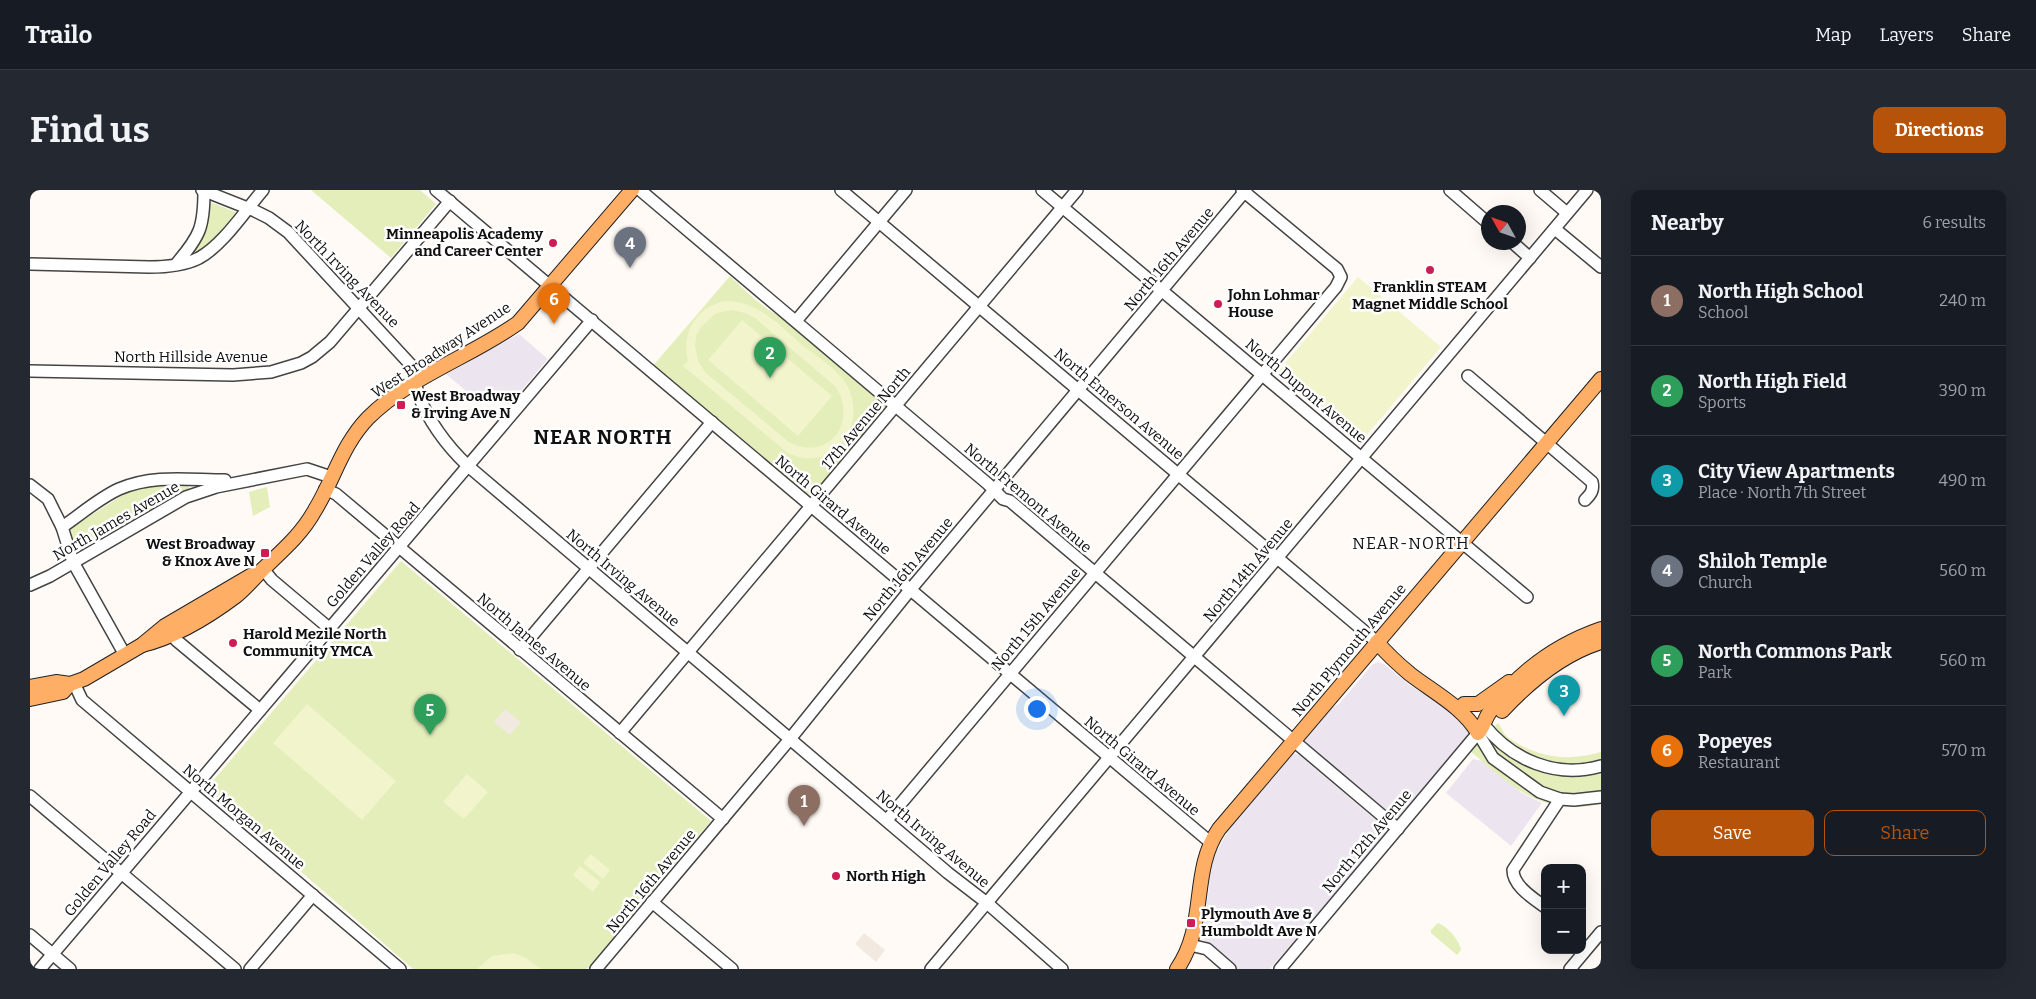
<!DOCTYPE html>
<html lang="en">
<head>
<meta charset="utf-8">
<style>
  body { margin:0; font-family:Bitter,serif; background:#242831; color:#f1f3f6 }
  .controls { position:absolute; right:15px; bottom:15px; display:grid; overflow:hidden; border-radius:10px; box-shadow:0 5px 20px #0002 }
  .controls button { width:45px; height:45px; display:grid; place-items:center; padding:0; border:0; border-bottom:1px solid #363941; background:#171b24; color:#f1f3f6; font:25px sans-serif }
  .compass { position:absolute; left:1451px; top:15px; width:45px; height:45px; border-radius:50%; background:#171b24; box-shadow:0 5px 20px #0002; rotate:310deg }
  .you { position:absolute; left:1006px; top:518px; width:18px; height:18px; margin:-12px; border:4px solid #fff; border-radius:50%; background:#1a73e8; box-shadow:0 0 0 8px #1a73e833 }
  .badge { display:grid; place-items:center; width:32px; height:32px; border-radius:50%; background:#b45309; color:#fff; font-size:16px; font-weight:700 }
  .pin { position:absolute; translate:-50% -41px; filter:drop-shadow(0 1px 2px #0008) }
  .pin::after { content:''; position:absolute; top:26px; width:18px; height:15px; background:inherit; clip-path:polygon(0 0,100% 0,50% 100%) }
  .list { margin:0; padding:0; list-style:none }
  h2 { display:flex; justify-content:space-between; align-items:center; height:65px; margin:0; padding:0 20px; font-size:21px }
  h2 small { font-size:16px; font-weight:400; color:#9ea1a6 }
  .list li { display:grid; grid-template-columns:32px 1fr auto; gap:15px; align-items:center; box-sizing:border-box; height:90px; padding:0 20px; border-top:1px solid #363941 }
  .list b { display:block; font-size:19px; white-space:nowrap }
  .list p { margin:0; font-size:16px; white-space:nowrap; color:#9ea1a6 }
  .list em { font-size:16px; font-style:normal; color:#9ea1a6 }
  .actions { display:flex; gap:10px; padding:15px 20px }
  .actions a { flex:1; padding:11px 0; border:1px solid #b45309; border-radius:10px; text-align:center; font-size:18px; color:#b45309 }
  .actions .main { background:#b45309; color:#fff }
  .map { position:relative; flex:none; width:1571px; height:779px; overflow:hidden; border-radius:10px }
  header { display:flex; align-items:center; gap:30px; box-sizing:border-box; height:70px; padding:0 25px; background:#171b24; border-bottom:1px solid #363941 }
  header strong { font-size:24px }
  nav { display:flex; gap:28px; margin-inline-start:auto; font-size:18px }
  .intro { display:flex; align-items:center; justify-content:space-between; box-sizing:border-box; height:120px; padding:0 30px }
  h1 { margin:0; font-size:35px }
  .button { padding:12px 22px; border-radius:10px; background:#b45309; color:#fff; font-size:18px; font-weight:700 }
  main { display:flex; gap:30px; padding:0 30px }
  aside { flex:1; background:#171b24; border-radius:10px; box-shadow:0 5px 20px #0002 }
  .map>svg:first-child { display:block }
</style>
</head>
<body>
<header>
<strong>Trailo</strong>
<nav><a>Map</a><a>Layers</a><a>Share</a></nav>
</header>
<div class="intro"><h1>Find us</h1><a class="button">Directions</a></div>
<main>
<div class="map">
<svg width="1571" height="779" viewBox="0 0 1571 779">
  <rect width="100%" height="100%" fill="#fffaf5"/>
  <g fill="#ece5f0">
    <polygon points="489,144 518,169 479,215 459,199 443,207 416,184"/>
    <polygon points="1348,472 1354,474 1381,496 1417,518 1438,537 1440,543 1369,626 1365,628 1275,555 1274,552 1276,547 1301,518 1309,514 1343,474"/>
    <polygon points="1263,563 1269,565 1353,636 1355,644 1240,779 1206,779 1172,748 1183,668 1198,641"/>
    <polygon points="1443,569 1452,571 1492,603 1512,613 1481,656 1416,603"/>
  </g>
  <g fill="#e4eeba">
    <polygon points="281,0 390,0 406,14 361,68"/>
    <polygon points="180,12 208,23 182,53 162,64 174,40"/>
    <path d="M 700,86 C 713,98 727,113 742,122 C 756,130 769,138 778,151 L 842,204 L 851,209 L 856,216 L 854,221 L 780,307 L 778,307 L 622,177 Z"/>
    <polygon points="142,293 159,296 158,301 51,362 45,358 38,347 41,338 96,303 112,296"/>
    <polygon points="237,297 240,317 223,326 219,302"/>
    <polygon points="371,371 681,631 557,779 383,779 176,599"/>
    <path d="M 1468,533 C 1471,536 1472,540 1474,543 C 1478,549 1487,553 1494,557 C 1520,569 1543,570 1571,562 L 1571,614 C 1512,627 1482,597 1440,561 Z"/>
    <path d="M 1408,733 C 1417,736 1430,751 1431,760 L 1427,765 L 1401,743 L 1401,740 Z"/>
  </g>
  <g fill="#f2f4cc" fill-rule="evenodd">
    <polygon points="1328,87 1411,157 1330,253 1247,183"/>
    <path d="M 693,111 C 726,109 748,134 771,154 C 785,165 801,175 812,188 C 831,211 826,246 801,262 C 787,271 772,270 758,263 L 653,176 L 658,171 C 651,143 666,119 693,111 ZM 701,120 L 715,123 L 725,128 L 806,197 C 828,232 799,271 760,253 L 676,183 L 669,173 L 665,157 L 666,146 L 671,137 L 686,123 Z"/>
    <polygon points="712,130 802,206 768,246 678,170"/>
    <polygon points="277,514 366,591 332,630 243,553"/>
    <polygon points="437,584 458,602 434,629 413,612"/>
    <polygon points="561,664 580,680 573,689 553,673"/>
    <polygon points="550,676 570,692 563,702 543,685"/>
    <polygon points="483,763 496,768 511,779 447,779 462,766"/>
  </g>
  <g fill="#f2e9e1">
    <polygon points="475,519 491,532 480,545 464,532"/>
    <polygon points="834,743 855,760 846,772 825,754"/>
  </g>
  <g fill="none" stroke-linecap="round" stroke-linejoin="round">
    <g stroke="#444" stroke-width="14">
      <g id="minor">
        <path d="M 172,0 L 225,21 L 239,28 L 258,42 L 380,174 C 386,183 385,194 388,204 C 399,232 417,256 438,276 L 918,683 L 957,713 L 1032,779"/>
        <polyline points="406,0 1180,652"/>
        <polyline points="610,0 958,294 973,309 980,311 1368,639"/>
        <polyline points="811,0 1347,452"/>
        <polyline points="1012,0 1497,407"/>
        <polyline points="1420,0 1458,33"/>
        <polyline points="1510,0 1537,23"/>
        <polyline points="1525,39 1571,77"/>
        <polyline points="1482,52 1500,68"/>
        <path d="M 147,73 C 170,46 174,37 174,1"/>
        <path d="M 0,74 L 119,77 C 135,77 155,75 169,68 C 193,55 215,21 233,0"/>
        <polyline points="766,131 876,0"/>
        <polyline points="0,181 203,185 241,182 271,173 282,167 300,152 420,11"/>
        <path d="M 1438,186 L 1562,292 C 1564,300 1561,304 1555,310"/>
        <polyline points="0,295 18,309 32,337 43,372 95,465"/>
        <polyline points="295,299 306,304 693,629"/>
        <path d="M 32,337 C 50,325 69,308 89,299 C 123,284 160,290 195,290"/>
        <polyline points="233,379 242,390 299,438"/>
        <polyline points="0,395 20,386 156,307 186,297 277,279 301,287"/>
        <polyline points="143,445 146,450 230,520"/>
        <polyline points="490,460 682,232"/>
        <polyline points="44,493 52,510 370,779"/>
        <path d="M 1454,535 C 1482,570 1526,589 1571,576"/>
        <polyline points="590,543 1047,0"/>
        <polyline points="0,606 205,779"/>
        <polyline points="857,630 1306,97 1311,87 1307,79 1212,0"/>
        <polyline points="622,712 702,779"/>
        <path d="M 1515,717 C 1503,708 1483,696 1483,680 L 1530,609"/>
        <polyline points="0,745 40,779"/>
        <polyline points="1160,755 1177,759 1200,779"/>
        <polyline points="10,779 562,130"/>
        <polyline points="220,779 283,705"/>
        <polyline points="566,779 760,549 880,400 1216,0"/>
        <polyline points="901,779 1557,0"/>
        <polyline points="1250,779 1448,543 1463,568 1510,602 1530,609 1544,610 1571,607"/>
        <polyline points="1540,779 1571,742"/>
      </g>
    </g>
    <g stroke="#222" stroke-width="16">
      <g id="major">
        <path d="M 1347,452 C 1357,464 1368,474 1380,484 C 1403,502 1433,517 1448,543 C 1453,537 1455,529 1459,523 C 1487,483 1525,455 1571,439"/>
        <path d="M 112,455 C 145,447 178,427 206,406 C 215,399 224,388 233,379 C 252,361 272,344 285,320 C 304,289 312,255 338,228 C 380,186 440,167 488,133 L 602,0"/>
        <polyline points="0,497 26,492 40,494"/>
        <polyline points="0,509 33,502 40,494 54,489 112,455 135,436 222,385"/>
        <polyline points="1434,514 1448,514 1479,492"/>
        <path d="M 1472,521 C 1499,492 1532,464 1571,452"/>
        <path d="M 1147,779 C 1178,735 1160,681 1189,639 L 1571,189"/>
      </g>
    </g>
    <use href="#minor" stroke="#fff" stroke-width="11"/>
    <use href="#major" stroke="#ffae65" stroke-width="14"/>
  </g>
  <g fill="#cf1b56" stroke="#fff" stroke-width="2">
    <circle cx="523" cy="53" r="5"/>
    <circle cx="1400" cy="80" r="5"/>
    <circle cx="1188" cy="114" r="5"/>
    <rect x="366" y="210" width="10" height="10" rx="2.5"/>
    <rect x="230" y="358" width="10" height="10" rx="2.5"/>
    <circle cx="203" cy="453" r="5"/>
    <circle cx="806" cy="686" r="5"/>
    <rect x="1156" y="728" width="10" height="10" rx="2.5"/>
  </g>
  <g text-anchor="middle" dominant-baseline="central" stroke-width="5" stroke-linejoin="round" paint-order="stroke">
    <g font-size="15" font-weight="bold" fill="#111" stroke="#fff" text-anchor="start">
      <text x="513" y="44" text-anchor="end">Minneapolis Academy<tspan x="513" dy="17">and Career Center</tspan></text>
      <text x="1400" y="97" text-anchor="middle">Franklin STEAM<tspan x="1400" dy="17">Magnet Middle School</tspan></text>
      <text x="1198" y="105">John Lohmar<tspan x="1198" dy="17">House</tspan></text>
      <text x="381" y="206">West Broadway<tspan x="381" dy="17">&amp; Irving Ave N</tspan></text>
      <text x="225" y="354" text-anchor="end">West Broadway<tspan x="225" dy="17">&amp; Knox Ave N</tspan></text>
      <text x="213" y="444">Harold Mezile North<tspan x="213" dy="17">Community YMCA</tspan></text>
      <text x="816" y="686">North High</text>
      <text x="1171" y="724">Plymouth Ave &amp;<tspan x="1171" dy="17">Humboldt Ave N</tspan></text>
    </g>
    <g font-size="15" fill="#111" stroke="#fff">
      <text transform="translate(1139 69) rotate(-50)">North 16th Avenue</text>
      <text transform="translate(317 84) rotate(46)">North Irving Avenue</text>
      <text transform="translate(411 160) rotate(-33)">West Broadway Avenue</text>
      <text x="161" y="167">North Hillside Avenue</text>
      <text transform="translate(1276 201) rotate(40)">North Dupont Avenue</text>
      <text transform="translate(1089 214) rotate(40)">North Emerson Avenue</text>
      <text transform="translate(836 228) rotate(-50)">17th Avenue North</text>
      <text transform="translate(998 308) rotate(40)">North Fremont Avenue</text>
      <text transform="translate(803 315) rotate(40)">North Girard Avenue</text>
      <text transform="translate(86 331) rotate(-30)">North James Avenue</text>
      <text transform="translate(343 365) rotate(-49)">Golden Valley Road</text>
      <text transform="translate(878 379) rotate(-50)">North 16th Avenue</text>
      <text transform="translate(1218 380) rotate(-50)">North 14th Avenue</text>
      <text transform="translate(593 388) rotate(40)">North Irving Avenue</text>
      <text transform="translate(1006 429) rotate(-50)">North 15th Avenue</text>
      <text transform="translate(504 452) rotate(40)">North James Avenue</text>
      <text transform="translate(1319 460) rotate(-50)">North Plymouth Avenue</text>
      <text transform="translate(1112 576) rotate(40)">North Girard Avenue</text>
      <text transform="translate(214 627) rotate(40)">North Morgan Avenue</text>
      <text transform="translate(903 649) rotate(40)">North Irving Avenue</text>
      <text transform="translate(1337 651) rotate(-50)">North 12th Avenue</text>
      <text transform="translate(80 673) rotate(-50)">Golden Valley Road</text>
      <text transform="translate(621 691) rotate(-50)">North 16th Avenue</text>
    </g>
    <g font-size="16" letter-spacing="1" fill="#111" stroke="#fff">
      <text x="1381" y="353">NEAR-NORTH</text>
    </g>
    <g font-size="20" font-weight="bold" letter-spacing="1" fill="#111" stroke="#fff">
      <text x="573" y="247">NEAR NORTH</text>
    </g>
  </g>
</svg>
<div class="controls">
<button>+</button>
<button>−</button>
</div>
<svg class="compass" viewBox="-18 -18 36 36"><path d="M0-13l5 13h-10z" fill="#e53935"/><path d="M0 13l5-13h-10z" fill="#9ea1a6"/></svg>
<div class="you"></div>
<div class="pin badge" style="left:774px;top:636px;background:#8d6e63">1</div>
<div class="pin badge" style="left:740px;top:188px;background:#2e9e5b">2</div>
<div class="pin badge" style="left:1534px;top:526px;background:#0f9aa8">3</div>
<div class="pin badge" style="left:600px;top:78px;background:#6b7280">4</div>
<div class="pin badge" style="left:400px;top:545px;background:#2e9e5b">5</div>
<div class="pin badge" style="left:524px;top:134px;background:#e8710a">6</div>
</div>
<aside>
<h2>Nearby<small>6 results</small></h2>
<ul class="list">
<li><span class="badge" style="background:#8d6e63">1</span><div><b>North High School</b><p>School</p></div><em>240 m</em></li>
<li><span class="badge" style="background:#2e9e5b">2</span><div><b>North High Field</b><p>Sports</p></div><em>390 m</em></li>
<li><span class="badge" style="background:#0f9aa8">3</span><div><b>City View Apartments</b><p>Place · North 7th Street</p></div><em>490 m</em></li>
<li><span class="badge" style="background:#6b7280">4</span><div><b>Shiloh Temple</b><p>Church</p></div><em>560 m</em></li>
<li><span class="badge" style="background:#2e9e5b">5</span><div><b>North Commons Park</b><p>Park</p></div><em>560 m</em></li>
<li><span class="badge" style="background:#e8710a">6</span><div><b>Popeyes</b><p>Restaurant</p></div><em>570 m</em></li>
</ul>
<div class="actions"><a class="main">Save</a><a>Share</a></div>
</aside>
</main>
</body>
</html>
